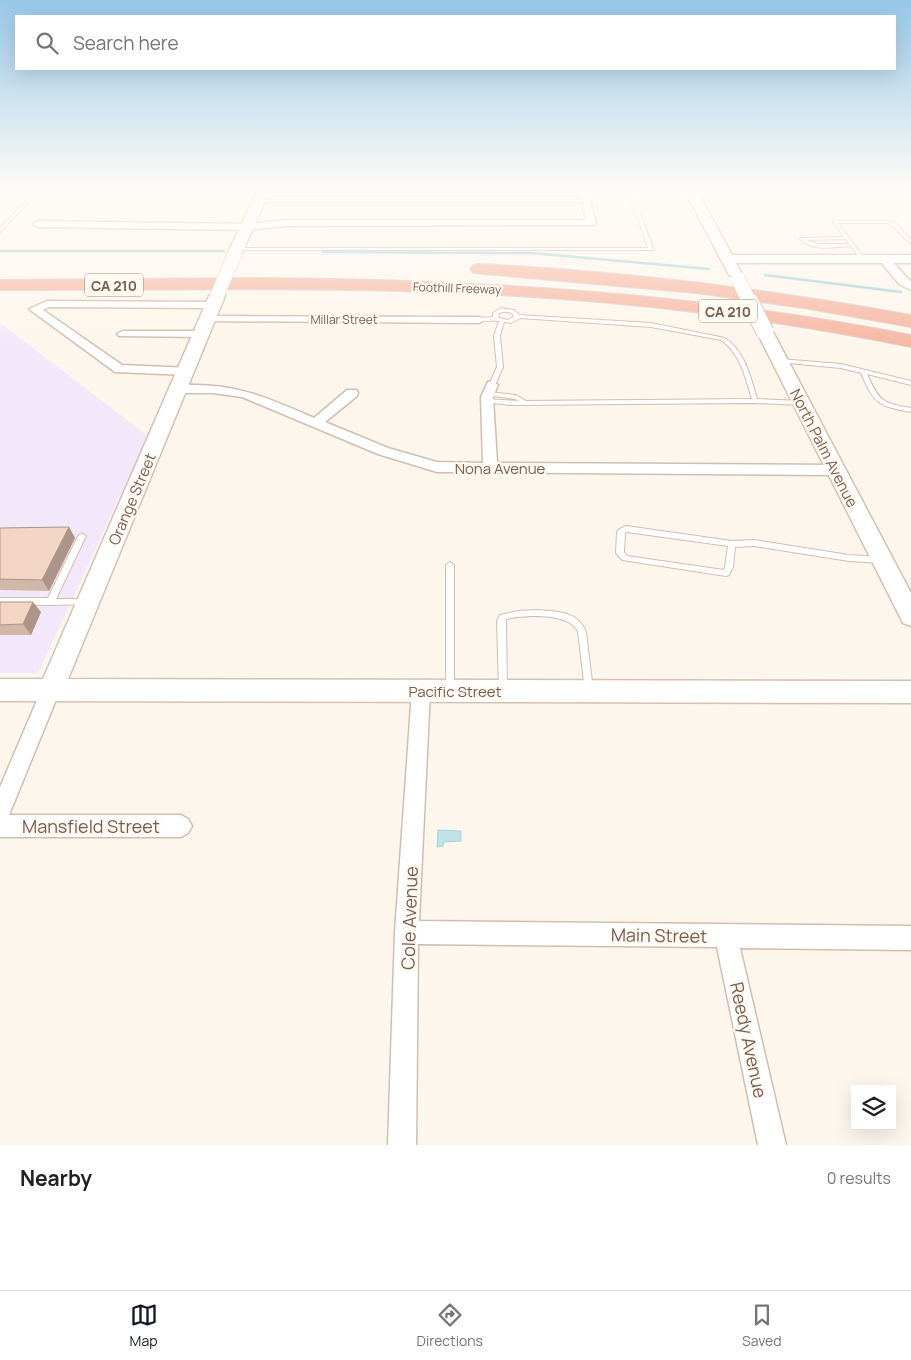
<!DOCTYPE html>
<html lang="en">
<head>
<meta charset="utf-8">
<style>
  body { margin:0; font-family:Manrope,sans-serif; background:#f2f2f2; color:#202124 }
  .controls { position:absolute; right:15px; bottom:15px; display:grid; overflow:hidden; border-radius:0px; box-shadow:0 5px 20px #0002 }
  .controls button { width:45px; height:45px; display:grid; place-items:center; padding:0; border:0; border-bottom:1px solid #e0e0e0; background:#fff; color:#202124; font:25px sans-serif }
  .list { margin:0; padding:0; list-style:none }
  h2 { display:flex; justify-content:space-between; align-items:center; height:65px; margin:0; padding:0 20px; font-size:21px }
  h2 small { font-size:16px; font-weight:400; color:#757577 }
  .icon { flex:none; width:28px; height:28px; fill:none; stroke:currentColor; stroke-width:2; stroke-linecap:round; stroke-linejoin:round }
  .map { position:relative; flex:none; width:911px; height:1145px; overflow:hidden }
  .search { position:absolute; background:#fff; box-shadow:0 5px 20px #0002; left:15px; right:15px; top:15px; height:55px; display:flex; align-items:center; gap:12px; box-sizing:border-box; padding:0 18px; border-radius:0px; color:#757577; font-size:19px }
  .sheet { height:145px; background:#fff }
  nav { display:flex; justify-content:space-around; align-items:center; box-sizing:border-box; height:70px; border-top:1px solid #e0e0e0; background:#fff; font-size:14px; color:#757577 }
  nav a { display:grid; justify-items:center; gap:2px }
  nav .on { color:#111827 }
  .map>svg:first-child { display:block }
</style>
</head>
<body>
<div class="map">
<svg width="911" height="1145" viewBox="0 0 911 1145">
  <rect width="100%" height="100%" fill="#fdf6ec"/>
  <polygon fill="#f3e8fa" points="0,323 148,436 38,673 0,673"/>
  <polygon fill="#bfe3e8" stroke="#a5d3da" points="438,830 461,831 461,841 444,842 443,846 437,847"/>
  <g fill="none" stroke-linecap="round" stroke-linejoin="round">
    <g stroke="#a5d3da" stroke-width="2.5">
      <polyline points="0,251 224,251"/>
      <polyline points="323,252 532,253 709,269"/>
      <polyline points="765,275 901,292"/>
    </g>
    <g stroke="#d1beb0" stroke-width="2">
      <g id="lane">
        <polygon points="39,187 43,187 0,232 0,228"/>
        <polygon points="627,187 631,187 653,249 653,250 237,250 235,249 237,248 648,248"/>
        <polygon points="259,200 586,200 588,201 586,202 258,202 258,200"/>
        <path d="M 835,221 L 890,221 L 895,223 L 911,240 L 911,244 L 891,225 L 887,223 L 838,223 L 865,259 L 863,260 L 861,260 L 851,246 C 834,247 813,252 800,239 L 802,238 L 844,237 L 833,222 ZM 846,239 L 849,244 L 818,244 L 806,240 Z"/>
        <path d="M 501,308 L 514,310 L 519,315 L 651,323 L 725,338 C 745,351 751,378 757,399 L 801,401 L 804,403 L 801,405 L 755,403 L 511,405 L 485,402 L 485,400 L 487,399 L 519,401 L 515,399 L 486,395 L 486,393 L 488,392 L 516,395 L 526,401 L 752,399 C 746,379 740,353 721,340 L 651,327 L 520,318 L 511,323 L 504,322 L 500,336 L 503,367 L 495,385 L 492,387 L 490,386 L 489,385 L 497,367 L 494,336 L 499,321 C 492,319 482,323 476,320 L 479,318 L 493,317 L 493,313 ZM 502,312 C 507,312 513,311 514,317 L 508,320 L 499,318 L 498,314 Z"/>
        <path d="M 780,359 L 841,364 L 911,381 L 911,385 L 867,374 C 879,401 882,403 911,408 L 911,412 C 878,406 874,404 861,373 L 841,368 L 778,362 L 777,361 Z"/>
        <path d="M 626,526 L 732,541 L 754,540 L 849,555 L 880,557 L 884,560 L 880,563 L 849,561 L 754,546 L 735,547 L 733,567 L 729,575 L 726,576 L 622,560 L 616,553 L 617,532 L 618,530 ZM 627,532 L 728,546 L 725,567 L 724,570 L 627,556 L 624,552 L 625,533 Z"/>
        <polygon points="82,533 86,536 56,599 87,599 90,600 91,602 90,604 50,605 0,604 0,598 48,598 78,536"/>
        <polygon points="450,562 454,565 454,689 453,692 450,693 447,692 446,689 446,565"/>
        <path d="M 538,610 C 558,612 578,611 586,632 L 593,690 L 592,693 L 589,694 L 586,693 L 585,690 L 578,632 C 570,612 523,615 506,619 L 507,689 L 506,692 L 503,693 L 500,692 L 499,689 L 497,621 L 500,615 L 518,611 Z"/>
      </g>
    </g>
    <g stroke="#d1beb0" stroke-width="3">
      <g id="street">
        <polygon points="578,187 586,187 596,223 594,225 286,226 247,230 39,227 34,224 39,221 247,224 286,220 586,220"/>
        <polygon points="884,256 888,257 911,282 911,290 899,284 880,261 879,259"/>
        <polygon points="47,301 214,302 220,305 214,308 49,307 43,310 122,365 191,368 193,371 191,374 187,375 115,372 29,309"/>
        <polygon points="208,316 479,317 485,320 479,323 204,321 202,319"/>
        <polygon points="123,331 202,331 208,334 202,337 119,336 117,334"/>
        <path d="M 492,381 L 498,385 L 493,397 L 497,463 L 835,465 L 842,470 L 835,475 L 437,472 L 378,454 L 242,397 L 213,393 L 179,393 L 173,389 C 178,383 187,385 195,385 C 241,385 272,400 314,418 L 347,390 L 357,390 L 358,393 L 357,396 L 325,422 L 388,448 L 437,462 L 483,463 L 481,397 L 488,382 Z"/>
        <polygon points="51,682 58,684 60,690 9,815 181,815 188,819 192,826 188,833 181,837 0,837 0,787 44,684"/>
        <polygon points="421,683 428,685 430,691 419,921 911,926 911,950 740,948 786,1145 758,1145 717,947 418,944 416,1145 388,1145 395,932 412,691 414,685"/>
      </g>
    </g>
    <g stroke="#d6c0b0" stroke-width="3">
      <g id="secondary">
        <polygon points="259,187 271,187 242,253 235,257 230,256 228,253"/>
        <polygon points="683,187 695,187 732,255 911,255 911,263 736,263 741,272 734,276 729,275"/>
        <polygon points="217,291 225,296 68,679 911,681 911,703 0,701 0,679 43,679 209,296"/>
        <polygon points="765,327 773,332 911,593 911,626 903,623 757,332"/>
      </g>
    </g>
    <g stroke="#dad1cd" stroke-width="2">
      <g id="highway">
        <path d="M 479,264 C 624,271 768,289 911,315 L 911,327 L 804,308 L 696,293 L 473,273 L 470,269 L 473,265 Z"/>
        <path d="M 248,278 C 474,279 689,292 911,335 L 911,347 C 791,323 669,306 547,298 C 365,285 182,290 0,290 L 0,280 Z"/>
      </g>
    </g>
    <use href="#lane" fill="#fff" fill-rule="evenodd"/>
    <use href="#street" fill="#fff" fill-rule="evenodd"/>
    <use href="#secondary" fill="#fff" fill-rule="evenodd"/>
    <use href="#highway" fill="#f7b7a3" fill-rule="evenodd"/>
    <g stroke="#d6c0b0" stroke-width="15" stroke-linecap="butt">
      <g id="secondary-bridge-far1">
        <polyline points="738,279 750,303"/>
        <polyline points="217,296 235,253"/>
      </g>
    </g>
    <g stroke="#d6c0b0" stroke-width="19" stroke-linecap="butt">
      <polyline id="secondary-bridge" points="750,302 765,332"/>
    </g>
    <use href="#secondary-bridge-far1" stroke="#fff" stroke-width="14"/>
    <use href="#secondary-bridge" stroke="#fff" stroke-width="17"/>
  </g>
  <g fill="#d1b7a8">
    <polygon points="904,187 911,187 911,194"/>
    <polygon points="69,527 75,538 49,591 0,590 0,528"/>
    <polygon points="0,602 41,612 31,635 0,635"/>
  </g>
  <g fill="#aa9588">
    <polygon points="69,527 75,538 49,591 42,580"/>
    <polygon points="33,602 41,612 31,635 23,624"/>
  </g>
  <g fill="#f3d5c3" stroke="#aa9588">
    <polygon points="69,527 42,580 0,579 0,528"/>
    <polygon points="0,602 33,602 23,624 0,625"/>
  </g>
  <linearGradient id="sky" x2="0" y2="1"><stop stop-color="#97c7e8"/><stop offset="0.54" stop-color="#fefbf6"/><stop offset="1" stop-color="#fefbf6" stop-opacity="0"/></linearGradient>
  <rect width="911" height="347" fill="url(#sky)"/>
  <g text-anchor="middle" dominant-baseline="central" stroke-width="4.5" stroke-linejoin="round" paint-order="stroke">
    <g font-size="12" fill="#7a5c4d" stroke="#fffaf3">
      <text transform="translate(457 288) rotate(2)">Foothill Freeway</text>
      <text x="344" y="319">Millar Street</text>
    </g>
    <g fill="#fffaf3" stroke="#a28b7f" stroke-width="1">
      <rect x="85" y="273.5" width="58" height="23" rx="4"/>
      <rect x="699" y="299.5" width="58" height="23" rx="4"/>
    </g>
    <g font-size="14" font-weight="bold" fill="#7a5c4d">
      <text x="114" y="285">CA 210</text>
      <text x="728" y="311">CA 210</text>
    </g>
    <g font-size="15" fill="#7a5c4d" stroke="#fffaf3">
      <text transform="translate(824 448) rotate(63)">North Palm Avenue</text>
      <text x="500" y="468">Nona Avenue</text>
      <text transform="translate(132 499) rotate(-67)">Orange Street</text>
      <text x="455" y="691">Pacific Street</text>
    </g>
    <g font-size="18" fill="#7a5c4d" stroke="#fffaf3">
      <text x="91" y="826">Mansfield Street</text>
      <text transform="translate(409 918) rotate(-88)">Cole Avenue</text>
      <text transform="translate(659 935) rotate(1)">Main Street</text>
      <text transform="translate(749 1040) rotate(78)">Reedy Avenue</text>
    </g>
  </g>
</svg>
<div class="controls">
<button><svg class="icon" aria-label="layers" viewBox="0 0 24 24"><path d="M12 4l9 5-9 5-9-5zM3 14l9 5 9-5"/></svg></button>
</div>
<div class="search"><svg class="icon" aria-label="search" viewBox="0 0 24 24"><circle cx="10" cy="10" r="6"/><path d="M15 15l6 6"/></svg>Search here</div>
</div>
<section class="sheet">
<h2>Nearby<small>0 results</small></h2>
<ul class="list">
</ul>
</section>
<nav>
<a class="on"><svg class="icon" aria-label="map" viewBox="0 0 24 24"><path d="M3 6l6-2 6 2 6-2v14l-6 2-6-2-6 2zM9 4v14M15 6v14"/></svg>Map</a>
<a><svg class="icon" aria-label="directions" viewBox="0 0 24 24"><path d="M12 3l9 9-9 9-9-9zM9 14v-3h6M13 9l2 2-2 2"/></svg>Directions</a>
<a><svg class="icon" aria-label="saved" viewBox="0 0 24 24"><path d="M7 4h10v16l-5-4-5 4z"/></svg>Saved</a>
</nav>
</body>
</html>
